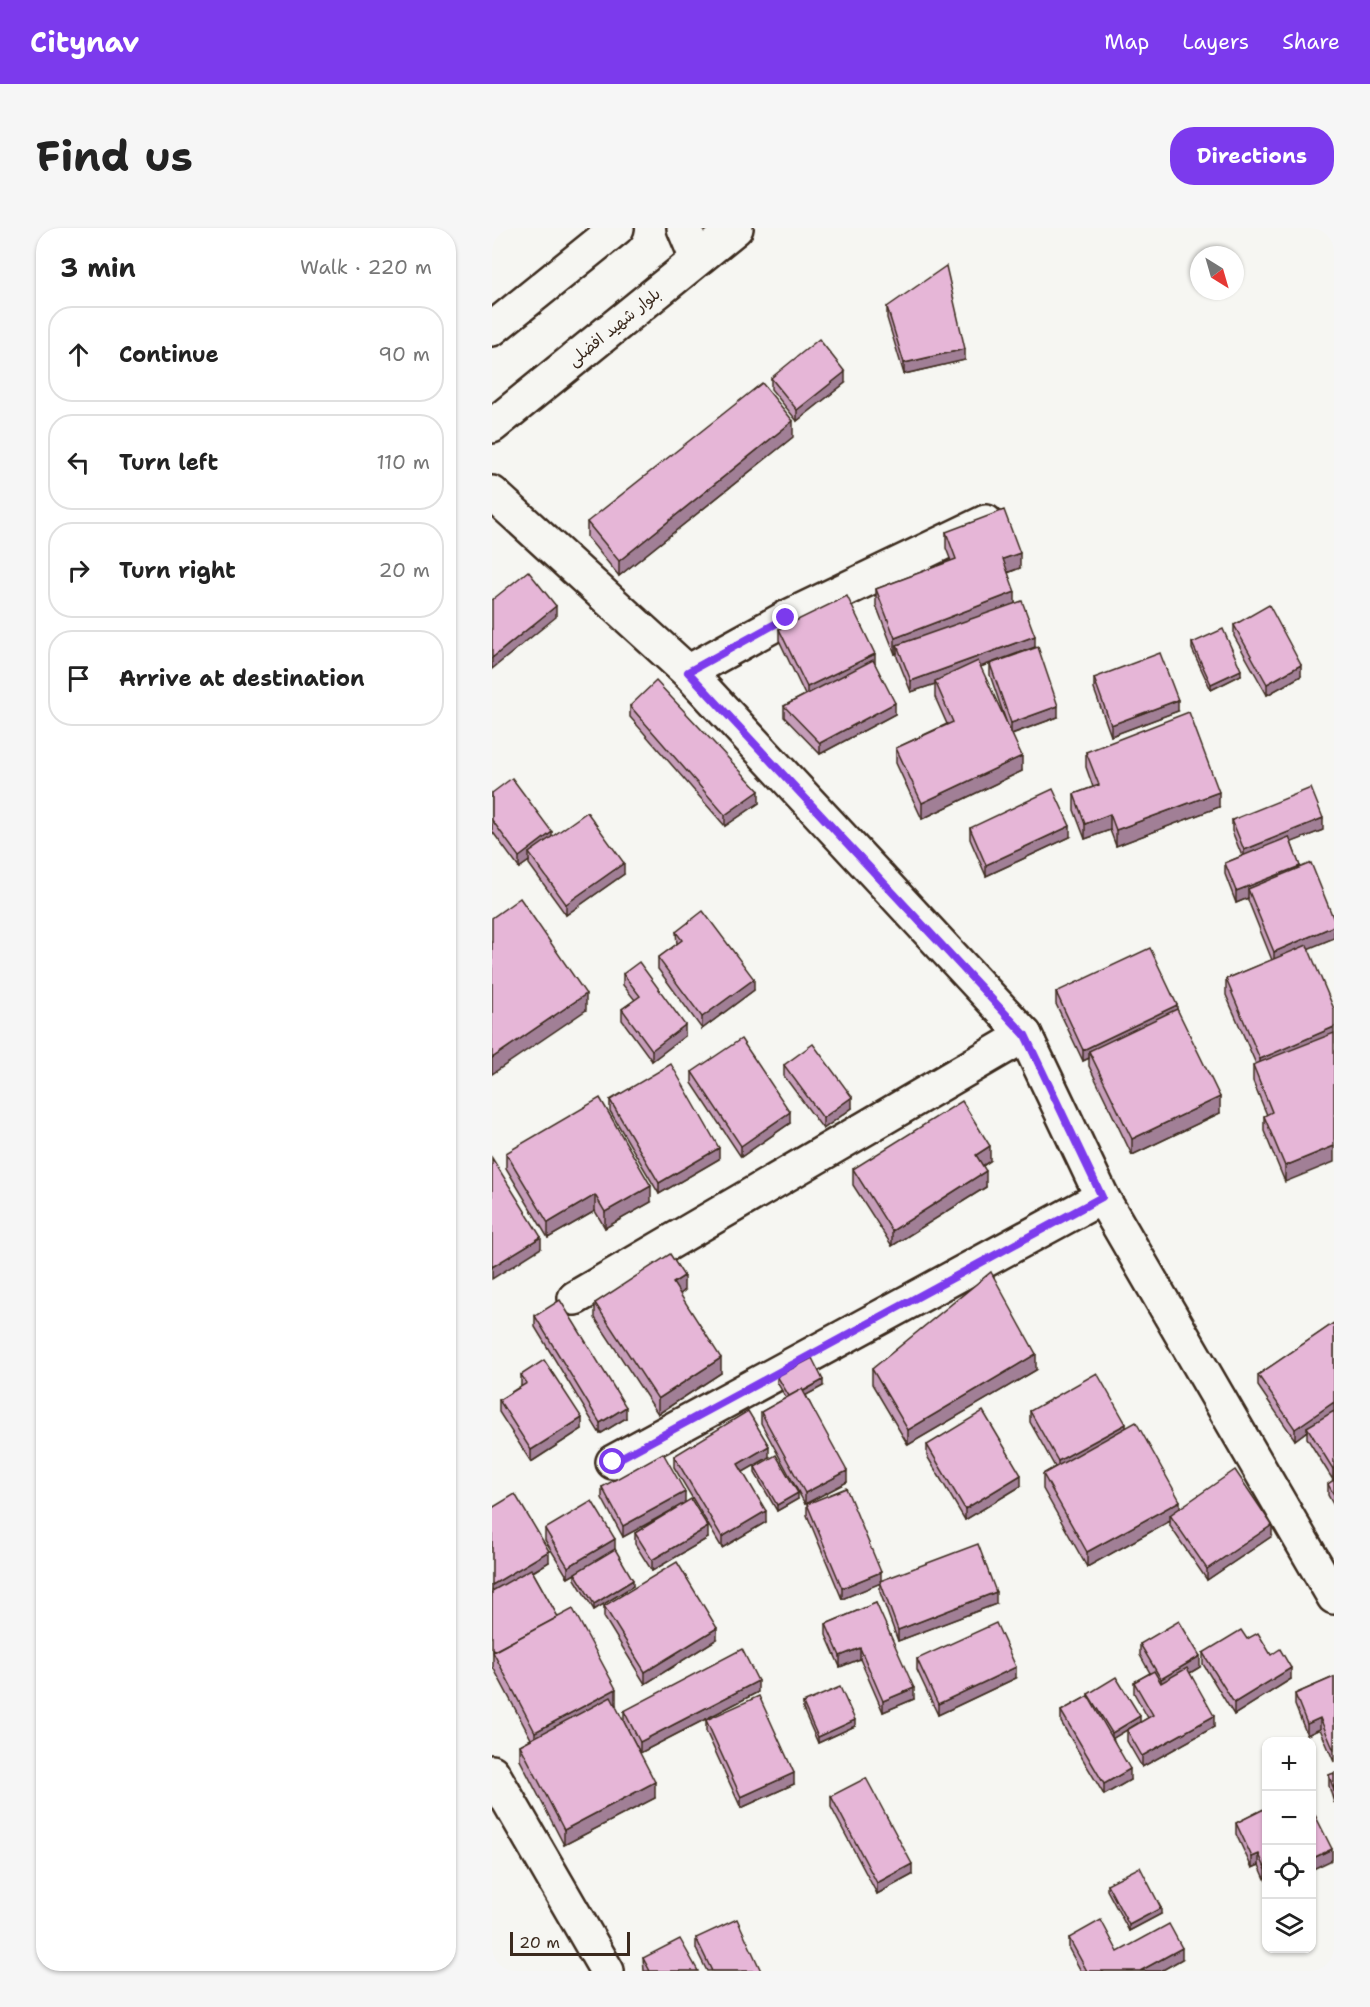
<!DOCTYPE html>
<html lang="en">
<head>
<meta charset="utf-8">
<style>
  body { margin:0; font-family:"Shantell Sans","Playpen Sans Arabic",sans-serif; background:#f6f6f6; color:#222 }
  .controls { position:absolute; right:18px; bottom:18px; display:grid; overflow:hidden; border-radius:12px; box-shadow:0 2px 4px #0004 }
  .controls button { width:54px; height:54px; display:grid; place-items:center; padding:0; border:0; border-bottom:2px solid #e0e0e0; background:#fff; color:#222; font:30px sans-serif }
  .compass { position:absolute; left:698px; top:18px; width:54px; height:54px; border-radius:50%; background:#fff; box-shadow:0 2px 4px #0004; rotate:143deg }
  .scale { position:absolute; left:18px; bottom:15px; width:120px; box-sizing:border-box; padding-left:6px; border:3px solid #3b2a1e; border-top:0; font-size:16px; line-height:21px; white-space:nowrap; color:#3b2a1e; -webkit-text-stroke:4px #f6f6f2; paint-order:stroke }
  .stop { position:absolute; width:18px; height:18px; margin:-14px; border:4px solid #7c3aed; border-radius:50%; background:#fff }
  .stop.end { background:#7c3aed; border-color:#fff; box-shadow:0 2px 6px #0008 }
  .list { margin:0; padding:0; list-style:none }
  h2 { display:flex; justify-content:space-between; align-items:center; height:78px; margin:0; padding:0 24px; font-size:26px }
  h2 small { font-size:20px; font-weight:400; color:#767676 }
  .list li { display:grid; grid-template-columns:39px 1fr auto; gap:18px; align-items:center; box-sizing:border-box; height:96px; margin:0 12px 12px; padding:0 12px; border:2px solid #e0e0e0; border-radius:24px }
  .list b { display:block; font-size:22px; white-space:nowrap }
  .list em { font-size:20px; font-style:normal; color:#767676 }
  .icon { flex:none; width:33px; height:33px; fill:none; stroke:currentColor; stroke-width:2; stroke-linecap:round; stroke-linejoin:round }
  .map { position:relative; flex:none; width:842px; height:1743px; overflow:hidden; border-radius:24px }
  header { display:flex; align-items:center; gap:36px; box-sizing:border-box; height:84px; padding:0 30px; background:#7c3aed; color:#fff }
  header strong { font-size:28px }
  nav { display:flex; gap:33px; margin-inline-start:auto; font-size:21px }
  .intro { display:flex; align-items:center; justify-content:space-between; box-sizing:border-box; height:144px; padding:0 36px }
  h1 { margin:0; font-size:42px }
  .button { padding:15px 27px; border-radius:24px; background:#7c3aed; color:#fff; font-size:21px; font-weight:700 }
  main { display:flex; gap:36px; padding:0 36px }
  aside { flex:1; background:#fff; border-radius:24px; box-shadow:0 2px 4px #0004 }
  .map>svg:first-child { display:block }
</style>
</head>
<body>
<header>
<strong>Citynav</strong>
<nav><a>Map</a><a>Layers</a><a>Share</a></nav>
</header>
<div class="intro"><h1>Find us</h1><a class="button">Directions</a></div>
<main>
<aside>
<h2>3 min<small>Walk · 220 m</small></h2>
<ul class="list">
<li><svg class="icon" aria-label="ahead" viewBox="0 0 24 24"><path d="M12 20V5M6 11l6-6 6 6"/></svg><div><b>Continue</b></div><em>90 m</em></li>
<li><svg class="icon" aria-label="left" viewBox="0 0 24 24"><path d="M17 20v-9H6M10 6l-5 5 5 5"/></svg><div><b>Turn left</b></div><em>110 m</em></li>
<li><svg class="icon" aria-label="right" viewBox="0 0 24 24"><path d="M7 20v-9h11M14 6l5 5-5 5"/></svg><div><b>Turn right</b></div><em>20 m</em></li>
<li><svg class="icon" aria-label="arrive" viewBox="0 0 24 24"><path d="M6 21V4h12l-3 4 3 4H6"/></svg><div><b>Arrive at destination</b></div></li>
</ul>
</aside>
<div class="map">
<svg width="842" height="1743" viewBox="0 0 842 1743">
  <rect width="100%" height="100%" fill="#f6f6f2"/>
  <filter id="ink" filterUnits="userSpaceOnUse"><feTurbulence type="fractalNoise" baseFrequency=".0167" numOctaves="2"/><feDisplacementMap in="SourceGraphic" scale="12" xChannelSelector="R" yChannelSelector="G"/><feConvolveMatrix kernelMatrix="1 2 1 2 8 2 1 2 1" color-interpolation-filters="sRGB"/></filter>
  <g filter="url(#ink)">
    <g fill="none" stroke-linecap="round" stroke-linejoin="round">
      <g stroke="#3b2a1e" stroke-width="38">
        <g id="street">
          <polyline points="196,444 294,390 494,294"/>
          <polyline points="83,1070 533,807"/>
          <polyline points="121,1234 610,969"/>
          <polyline points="0,1544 115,1743"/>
        </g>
      </g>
      <g stroke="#3b2a1e" stroke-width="38">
        <polyline id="secondary" points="0,265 196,444 533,807 610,969 842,1369"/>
      </g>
      <g stroke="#3b2a1e" stroke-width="38">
        <g id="primary">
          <polyline points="192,0 205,31"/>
          <polyline points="0,101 125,0"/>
          <polyline points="0,198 244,0"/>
        </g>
      </g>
      <use href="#street" stroke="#f6f6f2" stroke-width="33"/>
      <use href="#secondary" stroke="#f6f6f2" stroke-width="33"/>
      <use href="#primary" stroke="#f6f6f2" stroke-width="33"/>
    </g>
    <g fill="#c69db9" stroke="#3b2a1e" stroke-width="1.5">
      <polygon points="395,79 473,132 412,146 395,90"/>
      <polygon points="279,150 353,155 305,193 279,161"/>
      <polygon points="301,209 127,348 95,309 95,294"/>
      <polygon points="454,304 528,340 516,345 523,375 543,419 488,439 515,496 498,447 498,436 566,489 520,506 530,543 430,591 404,535 404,520 455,496 443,469 443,456 419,464 405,429 405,425 403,426 384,377 384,361 459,333 454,320"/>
      <polygon points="742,397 809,448 775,467 742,408"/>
      <polygon points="287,401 383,436 403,486 328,526 292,489 292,478 313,467 287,412"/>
      <polygon points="700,415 749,447 719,462 700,421"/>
      <polygon points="602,450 686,483 619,508 602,461"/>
      <polygon points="138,478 267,575 233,598 138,489"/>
      <polygon points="594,524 727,579 624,618 618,602 593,611 582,582 582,566 601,559 594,539"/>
      <polygon points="0,565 60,609 132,646 74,687 37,636 37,633 27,640 0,603"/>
      <polygon points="740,592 831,602 799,614 808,639 842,692 842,710 816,720 793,954 772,903 772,888 775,887 761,853 761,837 764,836 734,767 734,751 780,732 756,672 756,670 744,675 733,646 733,635 750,628 740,603"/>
      <polygon points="478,600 578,609 494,648 478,611"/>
      <polygon points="184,704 262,762 210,801 166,741 166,730 185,716"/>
      <polygon points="131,746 193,808 160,833 130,792 130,781 143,772 131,757"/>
      <polygon points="564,764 685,781 728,885 640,927 597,838 597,830 591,833 564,776"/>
      <polygon points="292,837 360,880 331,901 292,848"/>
      <polygon points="200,844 298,895 249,929 200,855"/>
      <polygon points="118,872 227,931 167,966 118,883"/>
      <polygon points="14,925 159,974 113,1000 103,983 56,1010 14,940"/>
      <polygon points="498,933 491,938 494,959 400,1018 361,957 361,941"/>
      <polygon points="192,1063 188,1066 229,1145 166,1186 103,1090 103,1075"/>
      <polygon points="43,1088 134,1190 108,1206 43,1099"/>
      <polygon points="842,1095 842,1251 841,1252 815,1210 815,1203 803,1212 766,1158 766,1147"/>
      <polygon points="380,1141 544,1142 416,1217 380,1156"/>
      <polygon points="29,1147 90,1201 39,1234 7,1184 7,1172 29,1158"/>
      <polygon points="285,1148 331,1158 314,1167 355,1254 313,1276 269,1195 269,1184 294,1170 285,1154"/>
      <polygon points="538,1183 634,1200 688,1280 780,1308 715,1352 678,1298 678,1293 595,1339 551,1261 551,1246 563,1239 538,1194"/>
      <polygon points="435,1217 529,1258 473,1292 435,1228"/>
      <polygon points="182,1228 277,1229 251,1244 274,1294 230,1320 182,1239"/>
      <polygon points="263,1239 306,1271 285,1283 263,1245"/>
      <polygon points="842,1252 842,1278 836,1267 836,1256"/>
      <polygon points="110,1259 193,1275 216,1310 160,1343 143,1316 143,1305 187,1278 131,1309 110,1270"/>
      <polygon points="315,1276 389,1353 504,1376 406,1413 388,1364 388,1355 350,1371 315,1287"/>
      <polygon points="0,1280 57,1334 41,1344 66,1389 124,1477 123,1477 163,1570 72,1617 28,1532 28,1517 39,1511 1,1439"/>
      <polygon points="53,1301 123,1322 141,1358 102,1382 83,1351 83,1346 76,1350 53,1312"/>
      <polygon points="384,1375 422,1471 391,1484 368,1431 348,1439 334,1407 334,1396"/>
      <polygon points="112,1378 225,1411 153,1456 112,1389"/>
      <polygon points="755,1411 779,1427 799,1451 742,1487 711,1436 711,1425"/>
      <polygon points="648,1416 708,1439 698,1445 722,1499 650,1539 635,1513 635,1502 656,1490 642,1465 642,1454 658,1445 648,1427"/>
      <polygon points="425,1431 524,1450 446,1487 425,1442"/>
      <polygon points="842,1449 842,1534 828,1501 815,1507 803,1477 803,1466"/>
      <polygon points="266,1464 148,1525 132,1494 132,1483"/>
      <polygon points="596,1466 648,1494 621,1510 638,1552 612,1567 569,1494 569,1483 596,1468"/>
      <polygon points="311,1475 363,1498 326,1515 311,1481"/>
      <polygon points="214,1492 302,1556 249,1580 214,1503"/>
      <polygon points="842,1545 842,1575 837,1558 837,1547"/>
      <polygon points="339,1568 420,1647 385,1666 339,1579"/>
      <polygon points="774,1580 774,1653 767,1637 760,1640 744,1606 744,1595"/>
      <polygon points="615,1656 669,1686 637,1703 615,1662"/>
      <polygon points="204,1710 269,1743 215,1743 204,1721"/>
      <polygon points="577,1710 626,1724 690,1731 669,1743 589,1743 577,1721"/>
      <polygon points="151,1730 206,1743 152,1743"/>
    </g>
    <g fill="#a17f96" stroke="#3b2a1e" stroke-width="1.5">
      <polygon points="473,121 473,132 412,146 412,135"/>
      <polygon points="353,144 353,155 305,193 305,182"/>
      <polygon points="301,193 301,209 127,348 127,333"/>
      <polygon points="528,325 528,340 511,346 511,331"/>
      <polygon points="523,364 523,380 405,417 405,425 403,426 403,410"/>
      <polygon points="64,378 64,389 0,441 0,430"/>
      <polygon points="543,408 543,419 444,455 443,453 443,456 419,464 419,453"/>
      <polygon points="383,426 383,437 315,470 315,459"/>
      <polygon points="809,437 809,448 775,467 775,456"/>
      <polygon points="749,442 749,447 719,462 719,456"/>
      <polygon points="686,472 686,483 619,508 619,497"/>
      <polygon points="403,475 403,486 328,526 328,515"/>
      <polygon points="566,478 566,489 519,506 519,495"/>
      <polygon points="530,528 530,543 430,591 430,575"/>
      <polygon points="267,563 267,575 233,598 233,587"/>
      <polygon points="727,564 727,579 624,618 624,602"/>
      <polygon points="618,586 618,602 593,611 593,596"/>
      <polygon points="831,590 831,602 752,633 752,622"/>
      <polygon points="578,598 578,609 494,648 494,637"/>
      <polygon points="60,604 60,616 37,625 37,633 27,640 27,629"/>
      <polygon points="132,635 132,646 74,687 74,676"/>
      <polygon points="808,638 808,649 756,661 756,670 744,675 744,663"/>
      <polygon points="842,698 842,710 782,735 782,724"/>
      <polygon points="262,751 262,762 210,801 210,789"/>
      <polygon points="94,766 94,782 0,846 0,830"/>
      <polygon points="685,777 685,789 597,823 597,830 591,833 591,822"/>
      <polygon points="193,797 193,808 160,833 160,822"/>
      <polygon points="842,799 842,815 768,847 768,831"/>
      <polygon points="360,869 360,880 331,901 331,890"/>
      <polygon points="728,869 728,885 640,927 640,911"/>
      <polygon points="298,884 298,895 249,929 249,918"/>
      <polygon points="498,918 498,933 484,942 484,927"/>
      <polygon points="842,918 842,934 793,954 793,938"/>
      <polygon points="227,920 227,931 167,966 167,955"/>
      <polygon points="494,943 494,959 400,1018 400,1003"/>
      <polygon points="159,958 159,974 113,1000 113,984"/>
      <polygon points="103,967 103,983 56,1010 56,995"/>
      <polygon points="49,1009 49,1020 0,1051 0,1039"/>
      <polygon points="192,1048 192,1063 181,1071 181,1055"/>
      <polygon points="544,1126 544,1142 416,1217 416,1202"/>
      <polygon points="229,1130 229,1145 166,1186 166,1171"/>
      <polygon points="331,1152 331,1158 298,1176 298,1171"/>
      <polygon points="842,1174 842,1185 815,1199 815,1203 803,1212 803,1201"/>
      <polygon points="134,1179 134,1190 108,1206 108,1195"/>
      <polygon points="90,1190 90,1201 39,1234 39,1222"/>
      <polygon points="634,1196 634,1207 566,1244 566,1233"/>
      <polygon points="277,1218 277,1229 246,1247 246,1236"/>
      <polygon points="842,1240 842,1251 841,1252 841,1241"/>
      <polygon points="355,1243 355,1254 313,1276 313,1265"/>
      <polygon points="529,1247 529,1258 473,1292 473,1281"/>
      <polygon points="193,1264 193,1275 131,1309 131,1298"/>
      <polygon points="306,1265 306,1271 285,1283 285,1277"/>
      <polygon points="688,1273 688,1288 678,1287 678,1293 595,1339 595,1324"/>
      <polygon points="274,1283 274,1294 230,1320 230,1309"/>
      <polygon points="780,1297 780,1308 715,1352 715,1341"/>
      <polygon points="216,1299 216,1310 160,1343 160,1332"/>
      <polygon points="123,1311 123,1322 76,1350 76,1339"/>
      <polygon points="57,1323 57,1334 0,1368 0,1357"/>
      <polygon points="389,1344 389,1355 350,1371 350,1360"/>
      <polygon points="141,1352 141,1358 102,1382 102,1376"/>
      <polygon points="504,1364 504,1376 406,1413 406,1402"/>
      <polygon points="225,1400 225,1411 153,1456 153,1444"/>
      <polygon points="368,1420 368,1431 348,1439 348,1428"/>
      <polygon points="708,1428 708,1439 669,1462 669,1451"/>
      <polygon points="524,1439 524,1450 446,1487 446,1476"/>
      <polygon points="799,1440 799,1451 742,1487 742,1475"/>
      <polygon points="266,1453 266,1464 148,1525 148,1514"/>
      <polygon points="422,1460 422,1471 391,1484 391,1473"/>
      <polygon points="124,1461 124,1477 43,1519 43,1504"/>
      <polygon points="648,1488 648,1494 620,1511 620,1505"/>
      <polygon points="722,1488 722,1499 650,1539 650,1528"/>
      <polygon points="828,1490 828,1501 815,1507 815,1496"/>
      <polygon points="363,1492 363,1498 326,1515 326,1509"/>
      <polygon points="638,1541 638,1552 612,1567 612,1556"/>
      <polygon points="302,1545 302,1556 249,1580 249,1569"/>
      <polygon points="163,1554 163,1570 72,1617 72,1602"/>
      <polygon points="840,1621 840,1632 819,1642 819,1631"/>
      <polygon points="767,1626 767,1637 760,1640 760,1629"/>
      <polygon points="420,1636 420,1647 385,1666 385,1655"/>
      <polygon points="669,1680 669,1686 637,1703 637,1697"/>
      <polygon points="690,1720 690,1731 669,1743 648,1743"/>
    </g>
    <g fill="#e6b6d7" stroke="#3b2a1e" stroke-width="1.5">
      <polygon points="454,38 473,121 412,135 395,79"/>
      <polygon points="327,111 353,144 305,182 279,150"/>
      <polygon points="270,155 301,193 127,333 95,294"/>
      <polygon points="512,282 528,325 511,331 523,364 403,410 384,361 464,331 454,304"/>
      <polygon points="36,343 64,378 0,430 0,372"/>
      <polygon points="355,368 383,426 315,459 287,401"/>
      <polygon points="530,373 543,408 419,453 405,417"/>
      <polygon points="777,377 809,437 775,456 742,397"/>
      <polygon points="731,401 749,442 719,456 700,415"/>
      <polygon points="546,419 566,478 519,495 498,436"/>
      <polygon points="668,425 686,472 619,497 602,450"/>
      <polygon points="381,432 403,475 328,515 292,478"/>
      <polygon points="486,433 530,528 430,575 404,520 461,494 443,453"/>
      <polygon points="164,453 267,563 233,587 138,478"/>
      <polygon points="697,484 727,564 624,602 618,586 593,596 582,566 607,557 594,524"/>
      <polygon points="20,550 60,604 27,629 0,592 0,565"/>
      <polygon points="819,560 831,590 752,622 740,592"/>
      <polygon points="561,561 578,598 494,637 478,600"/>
      <polygon points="95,584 132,635 74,676 37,625"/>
      <polygon points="797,609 808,638 744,663 733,635"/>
      <polygon points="819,635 842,692 842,698 782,724 756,661"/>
      <polygon points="28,670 94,766 0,830 0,690"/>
      <polygon points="211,683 262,751 210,789 166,730 190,712 184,704"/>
      <polygon points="815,717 842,781 842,799 768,831 734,751"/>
      <polygon points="658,720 685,777 591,822 564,764"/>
      <polygon points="147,734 193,797 160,822 130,781 148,768 131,746"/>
      <polygon points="685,781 728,869 640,911 597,823"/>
      <polygon points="842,805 842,918 793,938 772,888 780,884 761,837"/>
      <polygon points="249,811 298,884 249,918 200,844"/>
      <polygon points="321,816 360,869 331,890 292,837"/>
      <polygon points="179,836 227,920 167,955 118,872"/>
      <polygon points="108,870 159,958 113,984 103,967 56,995 14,925"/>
      <polygon points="470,873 498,918 484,927 494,943 400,1003 361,941"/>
      <polygon points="0,930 49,1009 0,1039"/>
      <polygon points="178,1026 192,1048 181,1055 229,1130 166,1171 103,1075"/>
      <polygon points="499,1044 544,1126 416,1202 380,1141"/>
      <polygon points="68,1072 134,1179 108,1195 43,1088"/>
      <polygon points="842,1095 842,1174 803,1201 766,1147"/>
      <polygon points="320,1130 331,1152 311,1163 310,1161 297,1168 285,1148"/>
      <polygon points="52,1132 90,1190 39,1222 7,1172 35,1155 29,1147"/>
      <polygon points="605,1145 634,1196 566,1233 538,1183"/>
      <polygon points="310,1161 355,1243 313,1265 269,1184"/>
      <polygon points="256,1183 277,1218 246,1236 274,1283 230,1309 182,1228"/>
      <polygon points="491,1183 529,1247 473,1281 435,1217"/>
      <polygon points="842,1183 842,1240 841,1241 815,1199"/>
      <polygon points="644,1194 688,1273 595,1324 551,1246"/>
      <polygon points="171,1225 193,1264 131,1298 110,1259"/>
      <polygon points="284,1227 306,1265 285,1277 263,1239"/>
      <polygon points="743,1242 780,1297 715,1341 678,1287"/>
      <polygon points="842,1252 842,1267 836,1256"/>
      <polygon points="354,1260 389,1344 350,1360 315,1276"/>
      <polygon points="23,1266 57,1323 0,1357 0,1280"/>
      <polygon points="199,1271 216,1299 160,1332 143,1305"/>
      <polygon points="100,1273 123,1311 76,1339 53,1301"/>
      <polygon points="486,1316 504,1364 406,1402 388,1353"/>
      <polygon points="123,1321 141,1352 102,1376 83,1345"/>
      <polygon points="185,1334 225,1400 153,1444 112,1378"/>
      <polygon points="39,1341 66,1389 2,1423 0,1420 0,1363"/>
      <polygon points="384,1375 422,1460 391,1473 368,1420 348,1428 334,1396"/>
      <polygon points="81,1381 124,1461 43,1504 1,1424"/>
      <polygon points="687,1393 708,1428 669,1451 648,1416"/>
      <polygon points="504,1395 524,1439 446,1476 425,1431"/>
      <polygon points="749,1402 755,1411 766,1405 779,1427 788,1421 799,1440 742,1475 711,1425"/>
      <polygon points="250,1421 266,1453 148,1514 132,1483"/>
      <polygon points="695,1440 722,1488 650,1528 635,1502 661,1487 642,1454 662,1443 669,1455"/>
      <polygon points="624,1449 648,1488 620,1505 596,1466"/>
      <polygon points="842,1449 842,1523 828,1490 815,1496 803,1466"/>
      <polygon points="348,1459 363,1492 326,1509 311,1475"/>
      <polygon points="267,1468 302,1545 249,1569 214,1492"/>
      <polygon points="596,1468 638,1541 612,1556 569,1483"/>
      <polygon points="119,1469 163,1554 72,1602 28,1517"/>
      <polygon points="842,1545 842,1563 837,1547"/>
      <polygon points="374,1550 420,1636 385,1655 339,1568"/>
      <polygon points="819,1579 840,1621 819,1631"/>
      <polygon points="774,1580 774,1642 767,1626 760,1629 744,1595"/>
      <polygon points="648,1639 669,1680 637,1697 615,1656"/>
      <polygon points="245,1691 269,1743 220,1743 204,1710"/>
      <polygon points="609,1692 626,1724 677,1696 690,1720 648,1743 595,1743 577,1710"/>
      <polygon points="188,1711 206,1743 158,1743 151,1730"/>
      <polygon points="842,1740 842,1743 830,1743"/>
    </g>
  </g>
  <g fill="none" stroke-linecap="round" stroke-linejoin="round" filter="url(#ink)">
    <polyline stroke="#7c3aed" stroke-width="8" points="121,1234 610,969 533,807 196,444 294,390"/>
  </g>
  <g text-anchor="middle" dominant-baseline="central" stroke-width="4.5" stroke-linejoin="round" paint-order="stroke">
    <g font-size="16" fill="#3b2a1e" stroke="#f6f6f2">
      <text transform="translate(122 99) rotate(-39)">بلوار شهید افضلی</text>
    </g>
  </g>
</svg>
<div class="controls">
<button>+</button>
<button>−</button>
<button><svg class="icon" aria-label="locate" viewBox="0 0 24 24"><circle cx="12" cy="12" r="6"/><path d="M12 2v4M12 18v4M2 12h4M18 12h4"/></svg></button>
<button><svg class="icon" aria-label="layers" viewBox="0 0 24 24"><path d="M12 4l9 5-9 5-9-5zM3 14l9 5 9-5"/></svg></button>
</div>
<svg class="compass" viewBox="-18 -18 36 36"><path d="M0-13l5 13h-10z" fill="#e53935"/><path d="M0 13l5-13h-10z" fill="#767676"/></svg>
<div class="scale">20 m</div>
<div class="stop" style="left:121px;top:1234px"></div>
<div class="stop end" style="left:294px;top:390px"></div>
</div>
</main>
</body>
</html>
